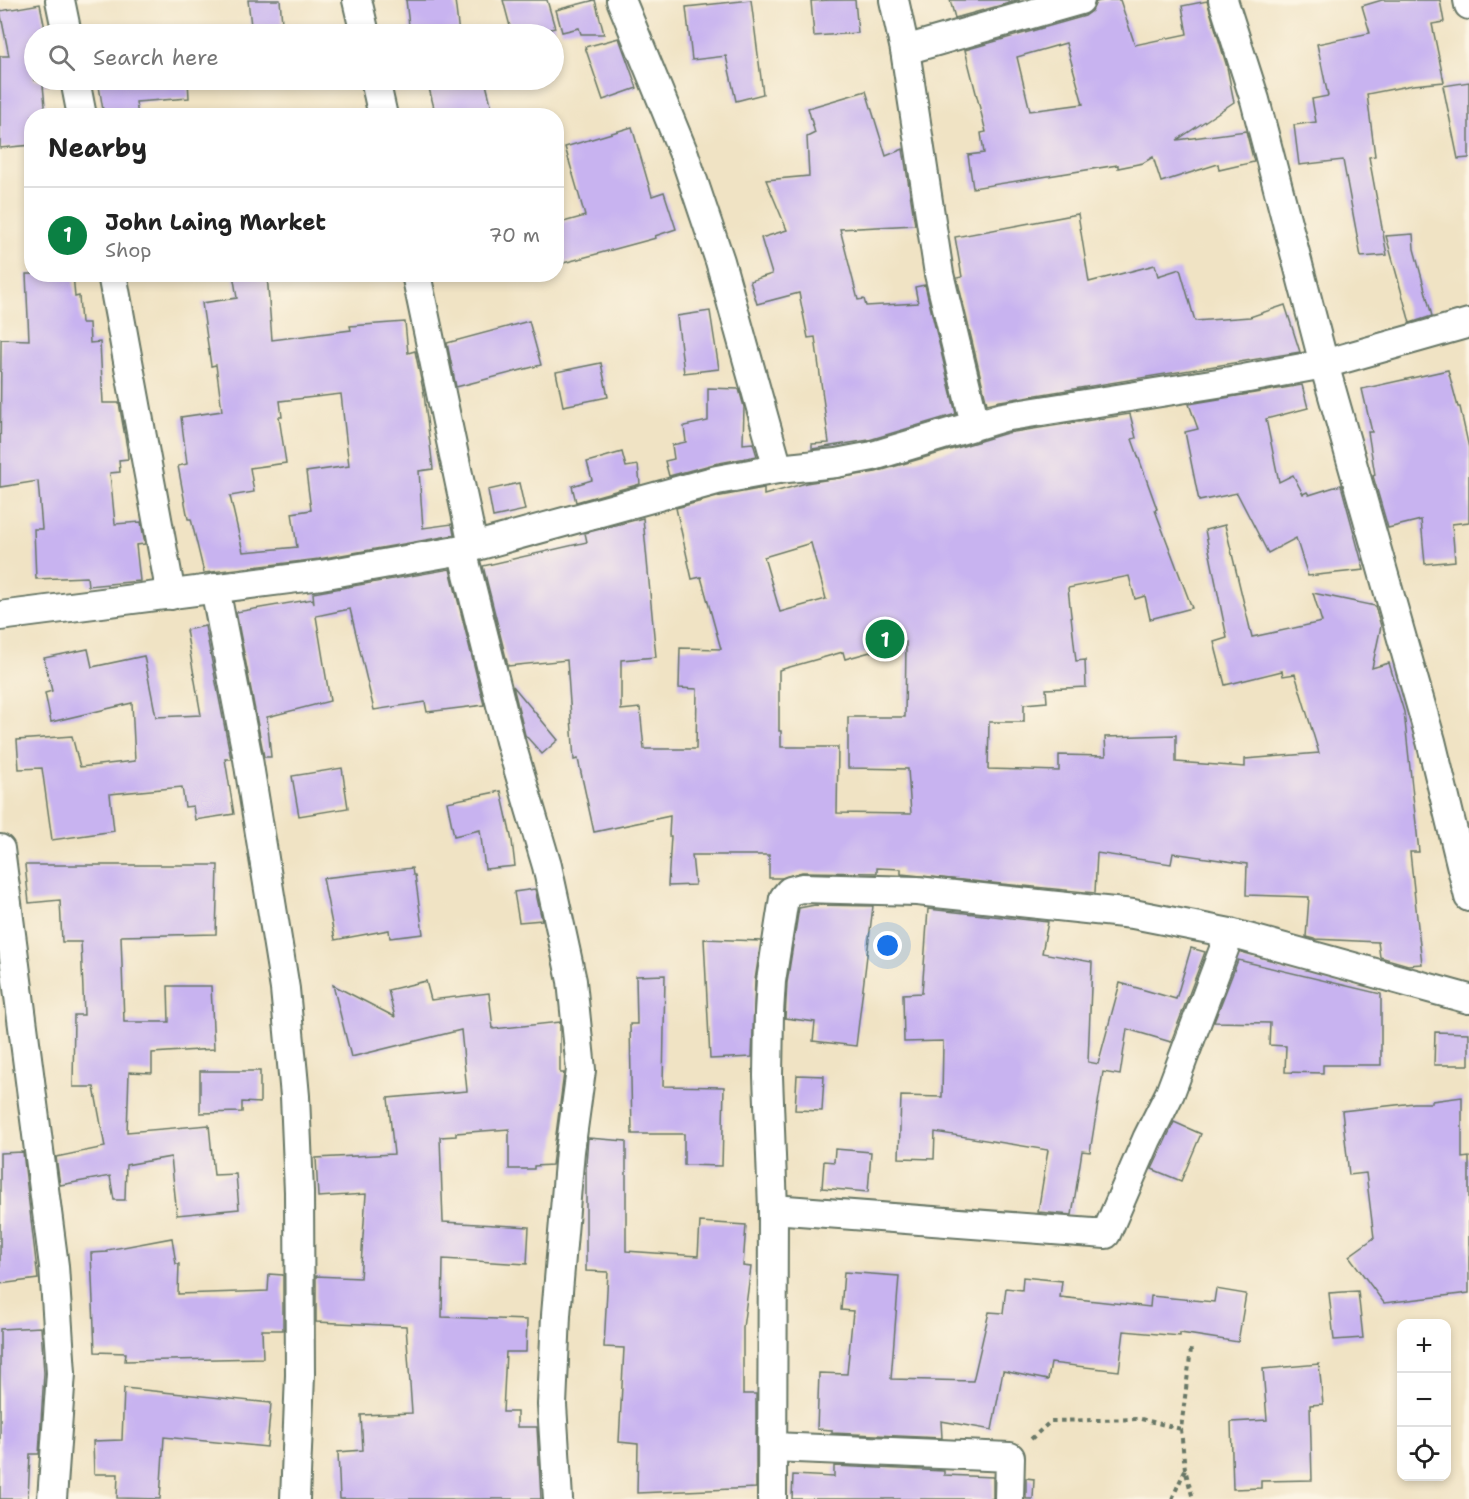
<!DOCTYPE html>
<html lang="en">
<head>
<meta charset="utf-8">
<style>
  body { margin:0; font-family:"Shantell Sans",sans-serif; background:#f2f2f2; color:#222 }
  .controls { position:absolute; right:18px; bottom:18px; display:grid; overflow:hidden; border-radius:12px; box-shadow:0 3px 9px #0003 }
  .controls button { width:54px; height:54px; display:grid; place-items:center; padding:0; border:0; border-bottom:2px solid #e0e0e0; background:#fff; color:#222; font:30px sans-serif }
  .you { position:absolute; left:888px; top:946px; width:21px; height:21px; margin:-15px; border:4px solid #fff; border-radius:50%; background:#1a73e8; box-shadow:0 0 0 9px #1a73e833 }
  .badge { display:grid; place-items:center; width:39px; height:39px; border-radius:50%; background:#0b8043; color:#fff; font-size:20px; font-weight:700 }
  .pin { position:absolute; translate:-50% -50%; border:3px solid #fff; box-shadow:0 2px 6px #0006 }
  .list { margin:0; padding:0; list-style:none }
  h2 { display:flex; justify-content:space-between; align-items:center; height:78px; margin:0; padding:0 24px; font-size:26px }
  h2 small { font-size:20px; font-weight:400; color:#767676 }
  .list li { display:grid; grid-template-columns:39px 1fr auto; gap:18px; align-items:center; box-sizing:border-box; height:96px; padding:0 24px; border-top:2px solid #e0e0e0 }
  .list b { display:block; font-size:22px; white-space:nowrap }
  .list p { margin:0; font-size:20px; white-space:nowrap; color:#767676 }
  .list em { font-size:20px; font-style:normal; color:#767676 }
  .icon { flex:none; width:33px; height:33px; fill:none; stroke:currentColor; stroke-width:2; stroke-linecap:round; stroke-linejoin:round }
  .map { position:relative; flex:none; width:1469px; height:1499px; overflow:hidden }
  .search { position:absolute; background:#fff; box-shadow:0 3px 9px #0003; left:24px; top:24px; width:540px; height:66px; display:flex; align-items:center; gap:15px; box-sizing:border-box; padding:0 21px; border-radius:33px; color:#767676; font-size:22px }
  .panel { position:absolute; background:#fff; box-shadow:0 3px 9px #0003; left:24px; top:108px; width:540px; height:174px; border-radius:24px }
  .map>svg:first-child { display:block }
</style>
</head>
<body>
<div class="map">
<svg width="1469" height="1499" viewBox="0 0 1469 1499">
  <rect width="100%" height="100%" fill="#fcf5e5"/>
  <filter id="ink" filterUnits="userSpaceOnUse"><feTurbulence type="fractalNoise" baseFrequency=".0167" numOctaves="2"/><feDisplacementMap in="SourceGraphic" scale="12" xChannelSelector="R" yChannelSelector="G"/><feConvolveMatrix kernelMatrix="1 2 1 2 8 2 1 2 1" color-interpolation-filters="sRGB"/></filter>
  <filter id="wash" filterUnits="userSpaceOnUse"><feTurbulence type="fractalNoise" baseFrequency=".008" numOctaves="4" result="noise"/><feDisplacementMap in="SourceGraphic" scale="24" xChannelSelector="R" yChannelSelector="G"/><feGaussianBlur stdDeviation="1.35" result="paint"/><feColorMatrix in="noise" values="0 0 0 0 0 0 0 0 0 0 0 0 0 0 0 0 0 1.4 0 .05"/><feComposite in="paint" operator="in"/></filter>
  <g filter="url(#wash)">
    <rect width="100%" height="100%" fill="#f0e3c4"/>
    <g id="blocks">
      <g fill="#c8b3f0" fill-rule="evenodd">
        <polygon points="248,0 280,0 283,34 252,34"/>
        <polygon points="406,0 455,0 459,34 410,34"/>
        <polygon points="503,0 547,0 555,28 530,34 512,34"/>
        <polygon points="595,0 604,34 581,34 579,28 562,32 556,10"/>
        <polygon points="751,0 763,94 736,101 726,56 692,60 686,7"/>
        <polygon points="831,0 855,0 858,33 814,36 811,1"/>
        <polygon points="950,0 1020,0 955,18"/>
        <path d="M 1104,0 L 1120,0 L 1135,45 L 1187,34 L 1182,6 L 1207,1 L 1227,67 L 1234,102 L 1177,140 L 1246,131 L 1254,162 L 1219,170 L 1218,164 L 1161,182 L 1153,157 L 1143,163 L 1118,168 L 1118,165 L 973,188 L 968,155 L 984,153 L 981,133 L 986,132 L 965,50 L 1085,16 L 1092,11 L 1096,2 ZM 1066,43 L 1083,104 L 1030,111 L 1017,57 Z"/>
        <polygon points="1382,0 1440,0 1444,22 1432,24 1444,82 1413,85 1367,94 1375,156 1369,157 1387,255 1361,257 1343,160 1299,165 1294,125 1316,122 1312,99 1328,96 1317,44 1370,33 1362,6"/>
        <polygon points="40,4 46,34 34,34 34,80 55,80 55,83 43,85 46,116 32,116 32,145 0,148 0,56 9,56 0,11"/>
        <polygon points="619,38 637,88 603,100 585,47"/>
        <polygon points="98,80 188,80 189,98 136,102 138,116 104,116"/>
        <polygon points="462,80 485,80 492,108 466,116 436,116 429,88"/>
        <polygon points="1469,82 1469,158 1458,159 1443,86"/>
        <polygon points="866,91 886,156 903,149 915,225 840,229 858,300 864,299 866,306 918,303 915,287 925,285 956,414 869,440 812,449 812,444 829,443 815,337 808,338 799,293 757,304 750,281 772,274 761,238 787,230 766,180 809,176 807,137 815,133 808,108"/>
        <polygon points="632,127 652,196 664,192 676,229 655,236 656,238 556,265 556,224 585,216 565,147"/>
        <polygon points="1078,214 1089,282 1155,265 1158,276 1180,269 1195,321 1250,317 1285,305 1300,352 1000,401 987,404 957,278 962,277 955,237"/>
        <polygon points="1413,234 1414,249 1432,316 1410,323 1386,236"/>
        <polygon points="26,274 73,274 75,297 79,296 81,323 89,323 90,343 100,342 103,403 119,403 127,448 128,459 119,460 120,472 110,473 115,524 141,522 145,544 136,545 140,581 88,586 87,577 36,579 34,529 42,529 38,481 0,487 1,339 29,340"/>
        <path d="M 233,274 L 267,274 L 272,340 L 351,330 L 350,326 L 405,322 L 408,353 L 415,351 L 424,394 L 433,469 L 419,471 L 423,528 L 452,524 L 454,535 L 319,559 L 204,573 L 191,519 L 188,519 L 178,466 L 187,464 L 181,417 L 222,411 L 216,365 L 211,366 L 202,303 L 237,298 ZM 341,394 L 349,466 L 306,472 L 311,510 L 292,513 L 297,547 L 243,552 L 230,496 L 254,492 L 250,468 L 286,463 L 279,417 L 282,417 L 280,401 Z"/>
        <polygon points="710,311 719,369 684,373 677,316"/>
        <polygon points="529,321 541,365 456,387 447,343"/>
        <polygon points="601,363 608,397 563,406 556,372"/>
        <polygon points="1448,370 1458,407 1460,407 1469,448 1469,522 1452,524 1455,561 1425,564 1421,520 1388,528 1373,476 1375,475 1368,432 1372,432 1362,389"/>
        <polygon points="1302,385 1308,408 1266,419 1279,482 1293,475 1303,494 1307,492 1309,495 1341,485 1364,570 1308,576 1296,538 1268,553 1237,493 1199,501 1185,432 1198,429 1189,404"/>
        <polygon points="708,388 739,389 744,407 743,444 753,443 757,456 714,464 669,476 665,461 674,459 672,445 686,442 684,426 708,421"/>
        <path d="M 1130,414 L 1136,438 L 1132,439 L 1157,509 L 1155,510 L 1192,608 L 1150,619 L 1145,596 L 1135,599 L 1129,576 L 1068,588 L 1076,661 L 1085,660 L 1086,687 L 1046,689 L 1047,702 L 1024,704 L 1024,722 L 989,722 L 988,769 L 1059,771 L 1059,755 L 1106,756 L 1105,737 L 1176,735 L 1176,762 L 1245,767 L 1245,759 L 1319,753 L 1295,674 L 1283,676 L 1282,671 L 1225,685 L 1214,642 L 1227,638 L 1205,530 L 1225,525 L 1252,637 L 1322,622 L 1313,593 L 1375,606 L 1381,626 L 1372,668 L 1389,663 L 1404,712 L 1419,852 L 1410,852 L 1422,964 L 1408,965 L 1380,957 L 1378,942 L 1314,939 L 1306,937 L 1309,897 L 1246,895 L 1247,864 L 1173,853 L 1171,864 L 1097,853 L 1095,893 L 901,874 L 901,869 L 877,868 L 877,873 L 802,872 L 782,878 L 769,878 L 769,855 L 692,855 L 695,885 L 668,886 L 671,836 L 669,836 L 670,816 L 594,832 L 578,759 L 574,760 L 567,660 L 508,666 L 483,566 L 587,542 L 585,533 L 643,518 L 656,657 L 621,660 L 621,710 L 640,708 L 644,749 L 696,749 L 697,689 L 679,688 L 680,648 L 721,649 L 701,577 L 692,579 L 676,508 L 721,496 L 764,488 L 764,495 L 806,483 L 876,472 L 1007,433 ZM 811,543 L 826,599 L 780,612 L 764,557 ZM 906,642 L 905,717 L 848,717 L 848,768 L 908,769 L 911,814 L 837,813 L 838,747 L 781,747 L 781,731 L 779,731 L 779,670 L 843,652 L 845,659 Z"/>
        <polygon points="622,452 626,467 638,465 640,484 576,502 572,486 592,480 587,462"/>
        <polygon points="519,483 525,510 493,517 488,490"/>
        <polygon points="450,569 484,705 427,712 425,702 374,710 350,609 316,616 330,701 267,717 271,757 264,757 236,612 313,599 314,604 313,593"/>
        <polygon points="205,626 231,759 225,759 234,814 195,820 193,806 185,807 182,787 110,794 114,831 52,840 42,768 19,769 17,740 72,736 80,767 135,761 132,703 51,722 45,693 52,691 44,658 88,649 92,667 144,656 156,717 201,715 186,630"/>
        <polygon points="513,686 558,740 542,754 525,735"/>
        <polygon points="342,768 348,808 299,816 292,776"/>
        <polygon points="501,791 512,841 515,866 485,869 480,830 454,836 447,802"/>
        <polygon points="25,865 218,865 216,934 121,936 124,1022 169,1022 168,986 211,986 214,1049 152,1053 152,1073 129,1072 127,1132 209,1125 214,1175 236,1174 239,1209 177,1215 171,1157 126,1165 125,1200 114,1200 110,1176 60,1185 56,1157 105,1147 94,1087 73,1087 74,1015 84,1015 81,942 62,942 60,900 29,903"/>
        <polygon points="412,868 413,875 415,875 423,934 390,938 389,930 335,940 323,878"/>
        <polygon points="535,889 542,920 519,922 514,892"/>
        <polygon points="815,905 873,906 856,1046 813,1041 815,1022 785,1018 787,983 799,908"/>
        <polygon points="928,909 1048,922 1042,953 1092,962 1088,1062 1098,1064 1120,983 1176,999 1191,948 1205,952 1171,1042 1127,1029 1120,1075 1103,1072 1090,1152 1082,1151 1072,1215 1038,1212 1048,1150 935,1132 934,1159 899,1158 901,1096 942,1097 943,1041 904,1042 903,994 922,993"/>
        <polygon points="704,939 761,941 755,980 752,1057 710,1059"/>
        <polygon points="1238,960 1381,994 1381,1065 1323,1065 1323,1073 1285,1072 1286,1046 1269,1045 1270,1023 1214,1022"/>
        <polygon points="665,975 663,1086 724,1087 722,1166 684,1165 684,1134 632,1134 630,1024 637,1024 636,976"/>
        <polygon points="426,981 431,1000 489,993 493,1029 560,1022 560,1073 564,1073 552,1165 534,1166 534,1169 509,1169 509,1129 456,1133 456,1136 440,1137 443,1222 529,1227 527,1264 443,1259 442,1317 527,1320 526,1352 506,1352 503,1412 517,1412 517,1427 537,1427 541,1499 340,1499 338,1452 363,1450 361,1415 412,1413 406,1326 316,1322 316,1276 360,1278 366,1194 318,1197 316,1158 394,1154 388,1098 467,1091 461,1030 351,1057 333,985 395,1017 388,990"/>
        <polygon points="1435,1032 1469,1033 1469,1065 1434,1065"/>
        <polygon points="200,1071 260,1071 260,1103 242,1102 242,1112 200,1113"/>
        <polygon points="797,1075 824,1076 822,1111 795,1110"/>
        <polygon points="1462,1097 1462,1158 1469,1157 1469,1293 1384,1303 1349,1256 1374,1238 1366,1173 1349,1175 1342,1111 1414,1103 1432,1103 1432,1101"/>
        <polygon points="1174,1122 1201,1134 1181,1181 1152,1169"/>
        <polygon points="588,1138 626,1141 626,1251 698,1256 700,1222 746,1225 743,1266 751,1267 743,1328 743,1394 756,1394 756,1488 637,1493 638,1444 619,1442 624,1348 604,1347 608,1272 586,1271 586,1163"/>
        <polygon points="835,1149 871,1152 868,1192 822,1188 824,1161 834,1162"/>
        <polygon points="23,1152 38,1279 0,1284 0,1153"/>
        <polygon points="172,1238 176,1264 179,1264 178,1294 268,1291 269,1274 283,1275 283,1330 262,1330 263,1358 125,1361 126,1353 95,1352 91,1253 107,1252 107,1250"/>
        <polygon points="844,1272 899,1276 891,1379 973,1381 989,1312 1003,1313 1006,1288 1022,1290 1023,1277 1062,1281 1060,1297 1150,1307 1151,1296 1214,1302 1216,1289 1246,1294 1238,1342 1180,1333 1180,1336 1124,1331 1119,1371 1051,1363 1048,1380 1003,1371 992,1430 941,1421 942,1438 832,1433 832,1430 817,1429 819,1373 847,1374 853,1311 841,1310"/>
        <polygon points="1358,1291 1363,1338 1334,1340 1329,1293"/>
        <polygon points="41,1327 44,1373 39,1454 30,1454 28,1499 0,1499 0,1329"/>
        <polygon points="1319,1364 1323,1404 1310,1405 1312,1480 1261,1481 1261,1488 1233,1489 1231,1422 1267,1420 1263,1369"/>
        <polygon points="124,1388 271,1403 267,1447 164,1437 160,1499 117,1498 118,1474 94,1474 93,1441 122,1440"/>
        <polygon points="834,1466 944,1471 944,1475 993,1477 993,1499 792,1499 793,1475 834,1477"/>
        <polygon points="1026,1478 1034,1479 1033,1499 1026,1499"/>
      </g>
    </g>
  </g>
  <g filter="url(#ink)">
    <use href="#blocks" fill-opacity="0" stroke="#687766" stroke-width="1.5"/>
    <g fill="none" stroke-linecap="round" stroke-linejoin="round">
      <g stroke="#687766" stroke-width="32">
        <g id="minor">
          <polyline points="60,0 67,34"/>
          <polyline points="357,0 365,34"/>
          <polyline points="621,0 684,154 720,261 778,469"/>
          <polyline points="894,0 905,50 939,274 975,424"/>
          <polyline points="1223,0 1255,100 1324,364 1431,741 1469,897"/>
          <polyline points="1468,0 1469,5"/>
          <polyline points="905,50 1080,0"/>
          <polyline points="75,80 82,116"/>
          <polyline points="375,80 383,116"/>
          <polyline points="112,274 171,595"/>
          <polyline points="416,274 473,546"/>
          <polyline points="462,550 510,741 547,866 572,981 581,1070 570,1151 556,1315 552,1405 558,1499"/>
          <polyline points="215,588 248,759 285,989 295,1096 299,1192 300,1375 295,1499"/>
          <polyline points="0,616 321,575 462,550 717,480 778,469 836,463 873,456 1003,417 1243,379 1324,364 1469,323"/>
          <polyline points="0,849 54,1266 61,1373 52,1499"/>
          <polyline points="773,1209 1106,1234 1147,1139 1170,1093 1230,933"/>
          <polyline points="773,1447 1010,1457 1009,1499"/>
          <polyline points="772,1499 773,1209 768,1076 769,1013 771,981 784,898 790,891 802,888 917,891 1133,914 1230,933 1469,999"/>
        </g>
      </g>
      <g stroke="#687766" stroke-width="4" stroke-dasharray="4.5 4.5" stroke-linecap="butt">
        <polyline points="1181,1429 1185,1469 1193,1499"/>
        <polyline points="1031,1439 1051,1421 1141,1419 1181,1429 1191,1349"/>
        <polyline points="1172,1499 1185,1470"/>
      </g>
      <use href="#minor" stroke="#fff" stroke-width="28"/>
    </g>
  </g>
</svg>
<div class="controls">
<button>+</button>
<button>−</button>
<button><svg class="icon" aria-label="locate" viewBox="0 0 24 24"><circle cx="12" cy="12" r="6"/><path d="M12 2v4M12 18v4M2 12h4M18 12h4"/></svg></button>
</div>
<div class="you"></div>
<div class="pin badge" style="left:885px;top:639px">1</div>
<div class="search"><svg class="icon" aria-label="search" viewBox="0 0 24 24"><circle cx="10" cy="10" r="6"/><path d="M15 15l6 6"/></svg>Search here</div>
<section class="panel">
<h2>Nearby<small></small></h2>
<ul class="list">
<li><span class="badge">1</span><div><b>John Laing Market</b><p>Shop</p></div><em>70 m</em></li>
</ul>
</section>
</div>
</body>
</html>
